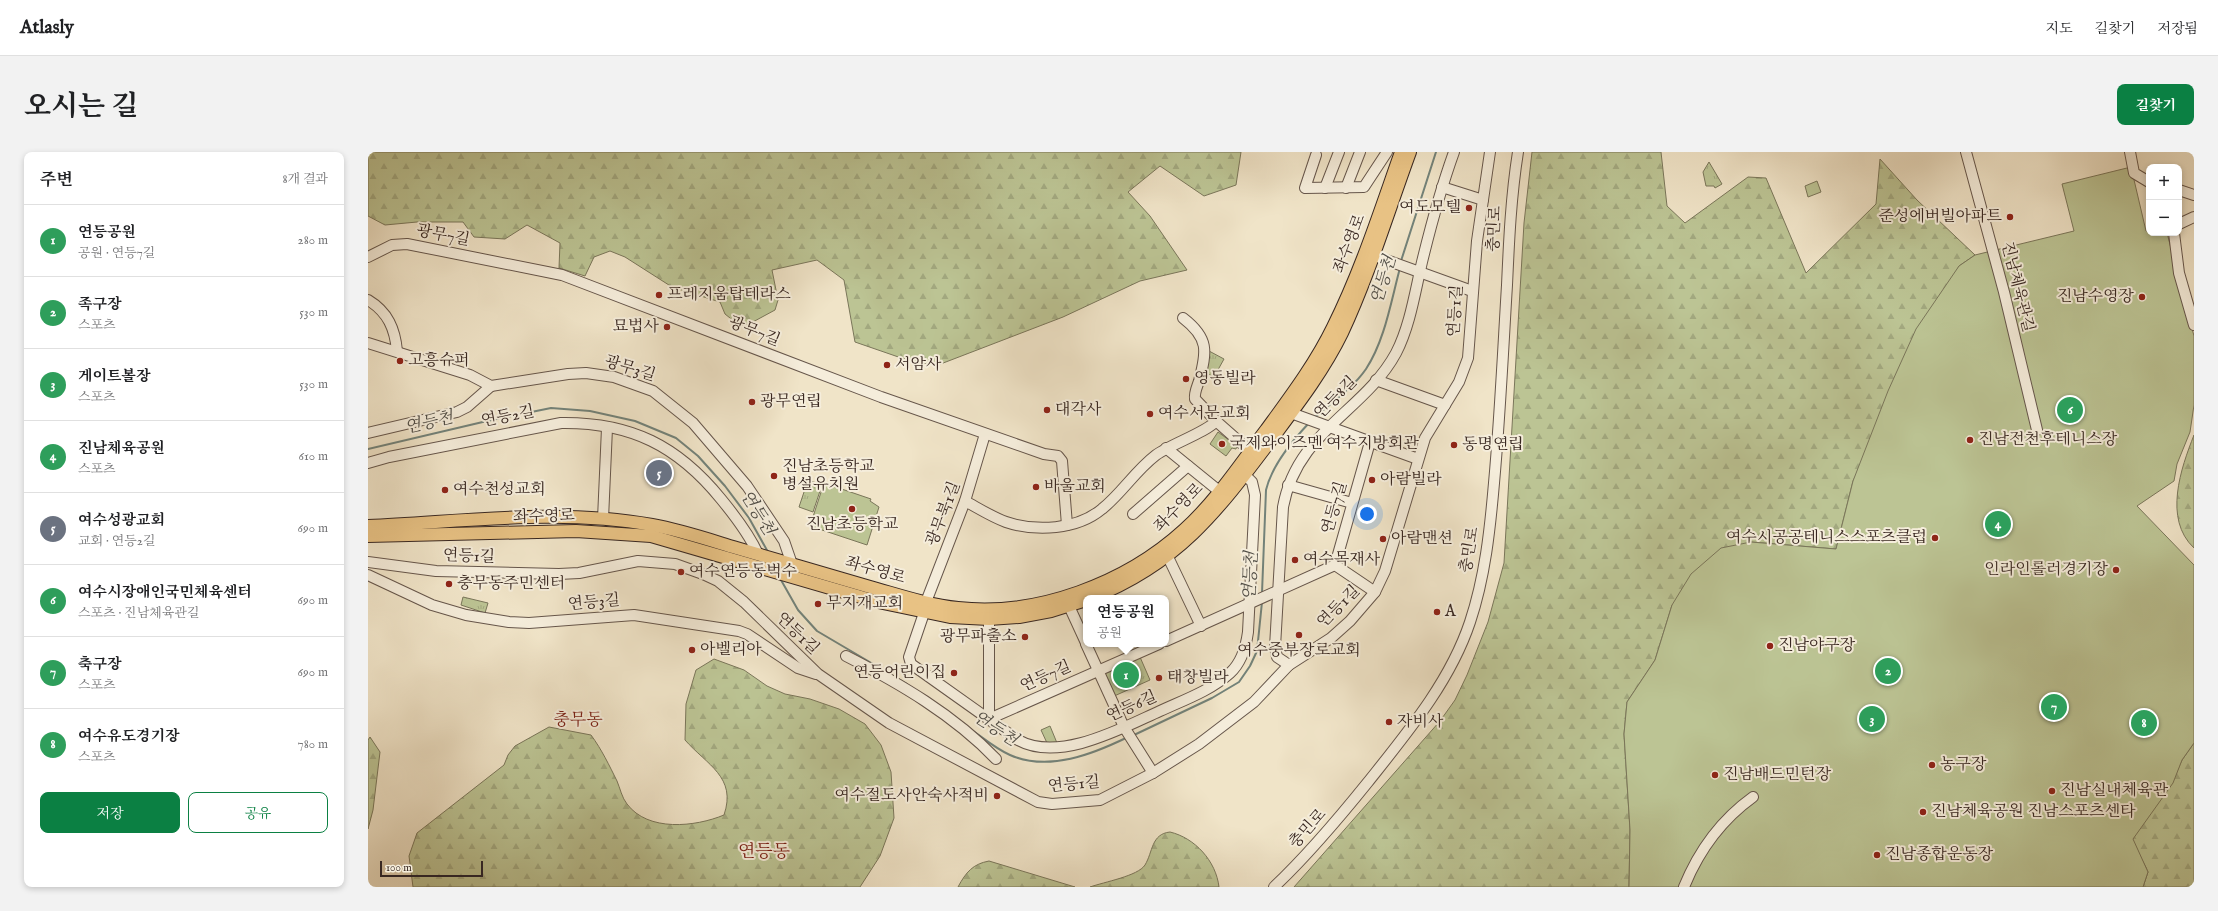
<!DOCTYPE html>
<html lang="ko">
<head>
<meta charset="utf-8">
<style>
  body { margin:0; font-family:"IM FELL English","Noto Serif KR",serif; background:#f2f2f2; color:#202124 }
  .controls { position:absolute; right:12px; top:12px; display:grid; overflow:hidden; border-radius:8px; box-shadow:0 2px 6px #0003 }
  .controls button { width:36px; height:36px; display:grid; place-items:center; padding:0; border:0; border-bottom:1px solid #e0e0e0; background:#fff; color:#202124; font:20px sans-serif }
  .scale { position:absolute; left:12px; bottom:10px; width:103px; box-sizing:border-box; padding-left:4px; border:2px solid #382721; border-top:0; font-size:11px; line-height:14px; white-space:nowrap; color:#382721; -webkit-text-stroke:3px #f5eddb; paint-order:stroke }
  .you { position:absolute; left:999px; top:362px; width:14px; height:14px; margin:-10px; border:3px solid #fff; border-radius:50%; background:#1a73e8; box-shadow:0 0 0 6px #1a73e833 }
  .badge { display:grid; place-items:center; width:26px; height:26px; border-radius:50%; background:#0b8043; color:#fff; font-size:13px; font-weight:700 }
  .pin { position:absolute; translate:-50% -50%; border:2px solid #fff; box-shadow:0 1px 4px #0006 }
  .popup { position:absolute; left:715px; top:443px; width:86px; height:52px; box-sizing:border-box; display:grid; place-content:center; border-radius:8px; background:#fff; filter:drop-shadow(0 1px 3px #0005); font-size:13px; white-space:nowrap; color:#757577 }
  .popup b { font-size:15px; color:#202124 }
  .popup::after { content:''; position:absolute; left:50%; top:100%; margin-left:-8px; border:8px solid transparent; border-top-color:#fff }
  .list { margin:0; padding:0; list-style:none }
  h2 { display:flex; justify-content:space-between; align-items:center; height:52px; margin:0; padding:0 16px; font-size:17px }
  h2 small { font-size:13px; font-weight:400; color:#757577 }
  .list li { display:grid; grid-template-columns:26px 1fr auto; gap:12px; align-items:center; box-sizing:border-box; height:72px; padding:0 16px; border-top:1px solid #e0e0e0 }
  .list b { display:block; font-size:15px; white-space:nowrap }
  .list p { margin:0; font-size:13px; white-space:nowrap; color:#757577 }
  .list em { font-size:13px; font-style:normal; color:#757577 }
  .actions { display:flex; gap:8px; padding:12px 16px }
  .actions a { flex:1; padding:9px 0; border:1px solid #0b8043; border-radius:8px; text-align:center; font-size:14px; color:#0b8043 }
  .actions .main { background:#0b8043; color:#fff }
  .map { position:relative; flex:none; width:1826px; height:735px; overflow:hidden; border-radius:8px }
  header { display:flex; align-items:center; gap:24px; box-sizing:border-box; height:56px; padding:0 20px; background:#fff; border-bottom:1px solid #e0e0e0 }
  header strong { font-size:19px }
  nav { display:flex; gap:22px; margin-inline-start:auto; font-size:14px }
  .intro { display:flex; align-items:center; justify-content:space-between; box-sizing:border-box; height:96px; padding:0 24px }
  h1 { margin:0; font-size:28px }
  .button { padding:10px 18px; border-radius:8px; background:#0b8043; color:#fff; font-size:14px; font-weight:700 }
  main { display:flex; gap:24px; padding:0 24px }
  aside { flex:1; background:#fff; border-radius:8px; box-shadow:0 2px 6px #0003 }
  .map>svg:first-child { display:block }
</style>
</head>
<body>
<header>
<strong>Atlasly</strong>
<nav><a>지도</a><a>길찾기</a><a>저장됨</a></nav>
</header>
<div class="intro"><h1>오시는 길</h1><a class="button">길찾기</a></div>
<main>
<aside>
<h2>주변<small>8개 결과</small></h2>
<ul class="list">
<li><span class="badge" style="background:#2e9e5b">1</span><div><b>연등공원</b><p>공원 · 연등7길</p></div><em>280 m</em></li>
<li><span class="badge" style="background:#2e9e5b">2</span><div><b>족구장</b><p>스포츠</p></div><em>530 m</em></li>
<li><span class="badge" style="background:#2e9e5b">3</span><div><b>게이트볼장</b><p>스포츠</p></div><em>530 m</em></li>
<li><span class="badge" style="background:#2e9e5b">4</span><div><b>진남체육공원</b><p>스포츠</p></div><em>610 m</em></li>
<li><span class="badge" style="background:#6b7280">5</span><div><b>여수성광교회</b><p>교회 · 연등2길</p></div><em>690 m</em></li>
<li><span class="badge" style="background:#2e9e5b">6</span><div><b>여수시장애인국민체육센터</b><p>스포츠 · 진남체육관길</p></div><em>690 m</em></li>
<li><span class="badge" style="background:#2e9e5b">7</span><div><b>축구장</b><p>스포츠</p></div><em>690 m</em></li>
<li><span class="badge" style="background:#2e9e5b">8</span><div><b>여수유도경기장</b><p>스포츠</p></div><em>780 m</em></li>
</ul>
<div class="actions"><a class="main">저장</a><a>공유</a></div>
</aside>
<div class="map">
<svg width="1826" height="735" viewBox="0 0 1826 735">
  <defs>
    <pattern id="forest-firs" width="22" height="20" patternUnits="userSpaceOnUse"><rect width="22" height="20" fill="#bcc494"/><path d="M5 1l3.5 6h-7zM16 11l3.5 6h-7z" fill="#a2a87f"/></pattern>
    <pattern id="park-tufts" width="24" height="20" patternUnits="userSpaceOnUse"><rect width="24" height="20" fill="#bcc494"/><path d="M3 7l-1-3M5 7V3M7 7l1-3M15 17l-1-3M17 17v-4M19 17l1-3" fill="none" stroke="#a2a87f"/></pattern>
  </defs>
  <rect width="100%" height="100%" fill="#f0e4c8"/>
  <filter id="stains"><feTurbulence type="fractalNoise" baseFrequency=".005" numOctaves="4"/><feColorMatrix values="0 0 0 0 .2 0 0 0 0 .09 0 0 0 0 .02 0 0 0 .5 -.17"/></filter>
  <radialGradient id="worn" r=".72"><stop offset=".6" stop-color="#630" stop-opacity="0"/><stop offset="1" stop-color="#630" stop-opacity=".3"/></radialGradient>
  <g fill="url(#forest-firs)" stroke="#7a765a">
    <polygon points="0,0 873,0 868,33 836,44 792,14 760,40 782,64 819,118 772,129 695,165 570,213 542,209 487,190 476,128 449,108 404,118 410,148 407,158 383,171 372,174 357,162 352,150 304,135 257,105 242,99 226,105 217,124 191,116 192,91 159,73 137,87 106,85 95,70 49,70 17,73 0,64"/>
    <polygon points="1164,0 1293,0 1299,54 1317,71 1380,25 1398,26 1438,121 1508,52 1512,7 1549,48 1607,103 1591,114 1485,329 1468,397 1383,390 1304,453 1287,508 1259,550 1256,582 1262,678 1261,735 926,735 1072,569 1087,548 1099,523 1120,470 1136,411 1156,71"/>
    <path d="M 1826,283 L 1826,396 C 1795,367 1813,316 1826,283 Z"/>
    <path d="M 346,507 L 376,518 L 399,534 L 417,542 L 442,547 L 471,557 L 497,572 L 513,593 L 523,620 L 526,666 L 512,704 L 492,735 L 45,735 L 41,704 L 49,681 L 136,613 L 140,603 L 147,594 L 181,575 L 223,583 C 234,598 241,613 249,629 C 252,636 254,646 259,652 C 280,680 327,675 356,663 C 369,625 339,613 317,588 L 318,552 L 328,518 Z"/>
    <polygon points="2,585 12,600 5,658 0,677 0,588"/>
    <polygon points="1826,591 1826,735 1775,735 1780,720 1764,687 1804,631 1814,608"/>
    <path d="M 802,680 C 827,686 848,709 851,735 L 722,735 C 736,730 770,724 777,713 C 785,700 783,682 802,680 Z"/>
    <path d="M 621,709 L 707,735 L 590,735 C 598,720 605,712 621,709 Z"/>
  </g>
  <g fill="url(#park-tufts)" stroke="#7a765a">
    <polygon points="1341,10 1354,32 1347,36 1346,34 1338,34 1335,20"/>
    <polygon points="1449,29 1453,40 1440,45 1437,34"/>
    <polygon points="841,199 856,207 846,225 838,221"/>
    <polygon points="440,328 454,333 445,360 431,355"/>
    <polygon points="95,445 120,451 117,461 93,453"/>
    <polygon points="772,505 782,528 744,545 736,521"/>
  </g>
  <g fill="#bcc494" stroke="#7a765a">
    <polygon points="1763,15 1778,79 1799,81 1826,184 1826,253 1822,280 1809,312 1806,329 1769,354 1826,413 1826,591 1814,608 1805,631 1765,687 1780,720 1775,735 1261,735 1262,678 1256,582 1259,550 1287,508 1304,453 1323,422 1353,396 1383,390 1468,397 1485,329 1520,239 1548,177 1591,114 1607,103 1706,79 1694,32"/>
    <polygon points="850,280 869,294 868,297 864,296 858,304 842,292"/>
    <polygon points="456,331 503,347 502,349 511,355 499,393 442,374"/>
    <polygon points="682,574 689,591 679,591 673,578"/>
  </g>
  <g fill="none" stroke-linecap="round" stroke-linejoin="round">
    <g stroke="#738279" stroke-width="2">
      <polyline points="1033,109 1068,0"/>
      <path d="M 947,265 C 964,250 985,236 998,217 C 1017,188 1023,149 1032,116"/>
      <polyline points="0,297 119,269 183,256 222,259 267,269 308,286 330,304 357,334 381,366 400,400"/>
      <polyline points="413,428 430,458 449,479 539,532"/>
      <path d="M 894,441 L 898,338 C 904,313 924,289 941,271"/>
      <path d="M 601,576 C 614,585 628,597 642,603 C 681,620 725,602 760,585"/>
      <polyline points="766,583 844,546 871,530 882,514 889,499 894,450"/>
    </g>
    <g stroke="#66564b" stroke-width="12">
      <g id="minor">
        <polyline points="1598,0 1636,140 1669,278"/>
        <polyline points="1762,0 1766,21 1781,30"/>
        <polyline points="948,3 937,36 996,35 1019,0"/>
        <polyline points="1074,35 1115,48"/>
        <polyline points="957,36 971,0"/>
        <polyline points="978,36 992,0"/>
        <polyline points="1811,38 1826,43"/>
        <polyline points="1811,72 1826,65"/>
        <polyline points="1806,81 1811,121 1826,173"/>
        <polyline points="999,101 1104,139"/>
        <polyline points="0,105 24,93 39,92 194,123 513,245 676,302 690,304 694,309 699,373"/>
        <path d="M 0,148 C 20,160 27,177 29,199"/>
        <path d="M 815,166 C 841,186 839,199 831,229 C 829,235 826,241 827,247 L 848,269 L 882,299"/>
        <polyline points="0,191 102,223 123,234 200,222 218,221 246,225 285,239 325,271 379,334 416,389 426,418"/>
        <polyline points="1008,228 1077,253"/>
        <polyline points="923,261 1050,307"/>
        <polyline points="0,281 89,260 99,255 123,234"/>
        <polyline points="798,296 851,339"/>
        <path d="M 0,311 L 21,305 L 193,271 C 263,270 310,294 353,347 C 367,364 381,382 390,402"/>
        <polyline points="920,333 984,351"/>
        <path d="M 597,349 C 610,356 624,365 638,370 C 668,380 709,378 734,357 C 754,341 767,319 788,303 C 803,292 839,280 848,269"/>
        <polyline points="765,362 820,314"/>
        <polyline points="235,367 239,276"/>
        <polyline points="800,405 833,474"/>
        <polyline points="0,410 68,419 191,422 211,421 270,409 307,412 335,422 350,429 376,450 450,522 521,571 670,650 684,652 732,648 785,621 831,592 886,550 921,513 963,486 982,469 1007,440 1017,419 1057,286 1091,230 1100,206 1109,89 1122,0"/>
        <polyline points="967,413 1007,440"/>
        <polyline points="0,423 64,453 98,463 141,470 161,471 266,463 371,479 379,482 430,516 448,522"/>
        <polyline points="558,450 597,349 617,282"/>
        <polyline points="701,454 718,491"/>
        <path d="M 556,461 L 541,505 L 543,512 L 650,588 C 691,611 754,576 792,559 C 816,548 842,539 862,521 C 873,511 878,495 880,480 L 887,343 L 884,330 L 877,323"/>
        <polyline points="798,489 967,413 1002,290"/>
        <polyline points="718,492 756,575 785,621"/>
        <path d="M 478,504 C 531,531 586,563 628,607"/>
        <path d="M 921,513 L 909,505 L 907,495 L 915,355 C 929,279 996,260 1028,201 C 1042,174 1047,140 1054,110 C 1063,73 1073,36 1086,0"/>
        <polyline points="621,567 791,492"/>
        <polyline points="621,567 621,467"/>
        <path d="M 906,735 C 940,703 971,666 1000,630 C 1039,581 1082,530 1102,470 C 1117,425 1122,378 1126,331 C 1132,265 1135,199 1139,133 C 1141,88 1143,44 1150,0"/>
        <path d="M 1316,735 C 1331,698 1353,668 1385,645"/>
      </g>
    </g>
    <g stroke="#382721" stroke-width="14">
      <g id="major">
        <path d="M 0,374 C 93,370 191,356 284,373 C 312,378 339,387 365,395 C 411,408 456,422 502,435 C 531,443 560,453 590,456 C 669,465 758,431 816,378 C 848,349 872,312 898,278 C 922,245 947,212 965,175 C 993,119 1012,59 1033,0"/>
        <polyline points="0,384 208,379 283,384 510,450 582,465 621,467 651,465 683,459 718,448"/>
        <path d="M 723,446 C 812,411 851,357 906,284 C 930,252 956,218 974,181 C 1001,123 1020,60 1042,0"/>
      </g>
    </g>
    <use href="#minor" stroke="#f5eddb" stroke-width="10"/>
    <use href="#major" stroke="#e8c284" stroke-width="12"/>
  </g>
  <g fill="#8f2418" stroke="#f5eddb" stroke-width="1.5">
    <circle cx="1101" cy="56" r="4"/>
    <circle cx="1642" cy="65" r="4"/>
    <circle cx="291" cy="143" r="4"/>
    <circle cx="1774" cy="145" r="4"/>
    <circle cx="299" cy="175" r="4"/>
    <circle cx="32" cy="209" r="4"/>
    <circle cx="519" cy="213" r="4"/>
    <circle cx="818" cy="227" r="4"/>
    <circle cx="384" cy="250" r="4"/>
    <circle cx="679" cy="258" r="4"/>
    <circle cx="782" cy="262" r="4"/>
    <circle cx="1602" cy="288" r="4"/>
    <circle cx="854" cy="292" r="4"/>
    <circle cx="1086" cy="293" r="4"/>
    <circle cx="406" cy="324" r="4"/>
    <circle cx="1004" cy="328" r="4"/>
    <circle cx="668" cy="335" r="4"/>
    <circle cx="77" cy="338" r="4"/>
    <circle cx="484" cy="357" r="4"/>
    <circle cx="1567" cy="386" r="4"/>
    <circle cx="1015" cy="387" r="4"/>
    <circle cx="927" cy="408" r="4"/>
    <circle cx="1748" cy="418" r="4"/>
    <circle cx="313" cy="420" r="4"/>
    <circle cx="81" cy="432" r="4"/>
    <circle cx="450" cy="452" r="4"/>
    <circle cx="1069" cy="460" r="4"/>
    <circle cx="931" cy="483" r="4"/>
    <circle cx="657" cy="485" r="4"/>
    <circle cx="1402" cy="494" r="4"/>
    <circle cx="324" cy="498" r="4"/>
    <circle cx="586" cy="521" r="4"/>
    <circle cx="791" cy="526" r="4"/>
    <circle cx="1021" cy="570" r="4"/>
    <circle cx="1564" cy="613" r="4"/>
    <circle cx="1347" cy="623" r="4"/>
    <circle cx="1684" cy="639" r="4"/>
    <circle cx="629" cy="644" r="4"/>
    <circle cx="1555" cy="660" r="4"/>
    <circle cx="1509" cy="703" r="4"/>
  </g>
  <g text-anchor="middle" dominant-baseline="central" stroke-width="4" stroke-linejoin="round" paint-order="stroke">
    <g font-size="16" fill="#382721" stroke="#f5eddb" text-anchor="start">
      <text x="1093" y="56" text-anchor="end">여도모텔</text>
      <text x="1634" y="65" text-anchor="end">준성에버빌아파트</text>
      <text x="299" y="143">프레지움탑테라스</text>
      <text x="1766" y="145" text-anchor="end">진남수영장</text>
      <text x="291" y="175" text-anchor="end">묘법사</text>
      <text x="40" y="209">고흥슈퍼</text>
      <text x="527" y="213">서암사</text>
      <text x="826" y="227">영동빌라</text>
      <text x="392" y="250">광무연립</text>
      <text x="687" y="258">대각사</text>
      <text x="790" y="262">여수서문교회</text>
      <text x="1610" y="288">진남전천후테니스장</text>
      <text x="862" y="292">국제와이즈멘 여수지방회관</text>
      <text x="1094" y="293">동명연립</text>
      <text x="414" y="315">진남초등학교<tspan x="414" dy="18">병설유치원</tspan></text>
      <text x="1012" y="328">아람빌라</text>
      <text x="676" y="335">바울교회</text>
      <text x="85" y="338">여수천성교회</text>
      <text x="484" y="373" text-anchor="middle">진남초등학교</text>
      <text x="1559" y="386" text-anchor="end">여수시공공테니스스포츠클럽</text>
      <text x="1023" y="387">아람맨션</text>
      <text x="935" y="408">여수목재사</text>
      <text x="1740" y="418" text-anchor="end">인라인롤러경기장</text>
      <text x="321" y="420">여수연등동벅수</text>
      <text x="89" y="432">충무동주민센터</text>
      <text x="458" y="452">무지개교회</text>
      <text x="1077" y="460">A</text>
      <text x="649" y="485" text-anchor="end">광무파출소</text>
      <text x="1410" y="494">진남야구장</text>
      <text x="332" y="498">아벨리아</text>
      <text x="931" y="499" text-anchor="middle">여수중부장로교회</text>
      <text x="578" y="521" text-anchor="end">연등어린이집</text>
      <text x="799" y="526">태창빌라</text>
      <text x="1029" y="570">자비사</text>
      <text x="1572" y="613">농구장</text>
      <text x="1355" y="623">진남배드민턴장</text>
      <text x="1692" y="639">진남실내체육관</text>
      <text x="621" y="644" text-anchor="end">여수절도사안숙사적비</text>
      <text x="1563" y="660">진남체육공원 진남스포츠센타</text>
      <text x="1517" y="703">진남종합운동장</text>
    </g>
    <g font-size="16" fill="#382721" stroke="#f5eddb">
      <text transform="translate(1127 77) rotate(-87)">충민로</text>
      <text transform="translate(75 84) rotate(11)">광무7길</text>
      <text transform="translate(982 92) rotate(-69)">좌수영로</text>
      <text transform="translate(1649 135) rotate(76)">진남체육관길</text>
      <text transform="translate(1088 159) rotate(-86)">연등1길</text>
      <text transform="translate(386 180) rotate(22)">광무7길</text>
      <text transform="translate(262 217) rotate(17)">광무3길</text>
      <text transform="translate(968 246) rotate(-45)">연등8길</text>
      <text transform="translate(140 265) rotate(-11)">연등2길</text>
      <text transform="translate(811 356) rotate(-45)">좌수영로</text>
      <text transform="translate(967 356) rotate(-74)">연등7길</text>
      <text transform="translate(576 362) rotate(-69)">광무북1길</text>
      <text transform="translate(176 365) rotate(-2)">좌수영로</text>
      <text transform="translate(1102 398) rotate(-80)">충민로</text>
      <text transform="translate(101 405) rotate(2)">연등1길</text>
      <text transform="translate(507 419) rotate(16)">좌수영로</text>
      <text transform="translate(226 451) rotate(-5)">연등3길</text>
      <text transform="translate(971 455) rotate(-45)">연등1길</text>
      <text transform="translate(429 482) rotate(44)">연등1길</text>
      <text transform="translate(678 525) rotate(-24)">연등7길</text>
      <text transform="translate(764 555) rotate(-24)">연등6길</text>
      <text transform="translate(706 633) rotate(-5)">연등1길</text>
      <text transform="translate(940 677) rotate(-48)">충민로</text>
    </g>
    <g font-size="17" font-style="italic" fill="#504d46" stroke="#f5eddb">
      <text transform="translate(1016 128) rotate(-73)">연등천</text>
      <text transform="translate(61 271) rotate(-13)">연등천</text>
      <text transform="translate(389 361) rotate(58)">연등천</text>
      <text transform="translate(883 424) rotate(-87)">연등천</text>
      <text transform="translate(627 577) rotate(33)">연등천</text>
    </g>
    <g font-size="17" fill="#7a1f14" stroke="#f5eddb">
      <text x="210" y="568">충무동</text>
    </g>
    <g font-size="18" fill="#7a1f14" stroke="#f5eddb">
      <text x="396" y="700">연등동</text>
    </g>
  </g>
  <rect width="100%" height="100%" filter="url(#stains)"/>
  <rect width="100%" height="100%" fill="url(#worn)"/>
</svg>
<div class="controls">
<button>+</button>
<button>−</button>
</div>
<div class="scale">100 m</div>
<div class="you"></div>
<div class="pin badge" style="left:758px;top:523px;background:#2e9e5b">1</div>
<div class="popup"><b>연등공원</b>공원</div>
<div class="pin badge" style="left:1520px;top:519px;background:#2e9e5b">2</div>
<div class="pin badge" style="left:1504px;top:567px;background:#2e9e5b">3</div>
<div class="pin badge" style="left:1630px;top:372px;background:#2e9e5b">4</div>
<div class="pin badge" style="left:291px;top:321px;background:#6b7280">5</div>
<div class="pin badge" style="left:1702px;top:258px;background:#2e9e5b">6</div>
<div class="pin badge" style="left:1686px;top:555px;background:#2e9e5b">7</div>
<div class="pin badge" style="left:1776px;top:571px;background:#2e9e5b">8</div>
</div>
</main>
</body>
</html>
